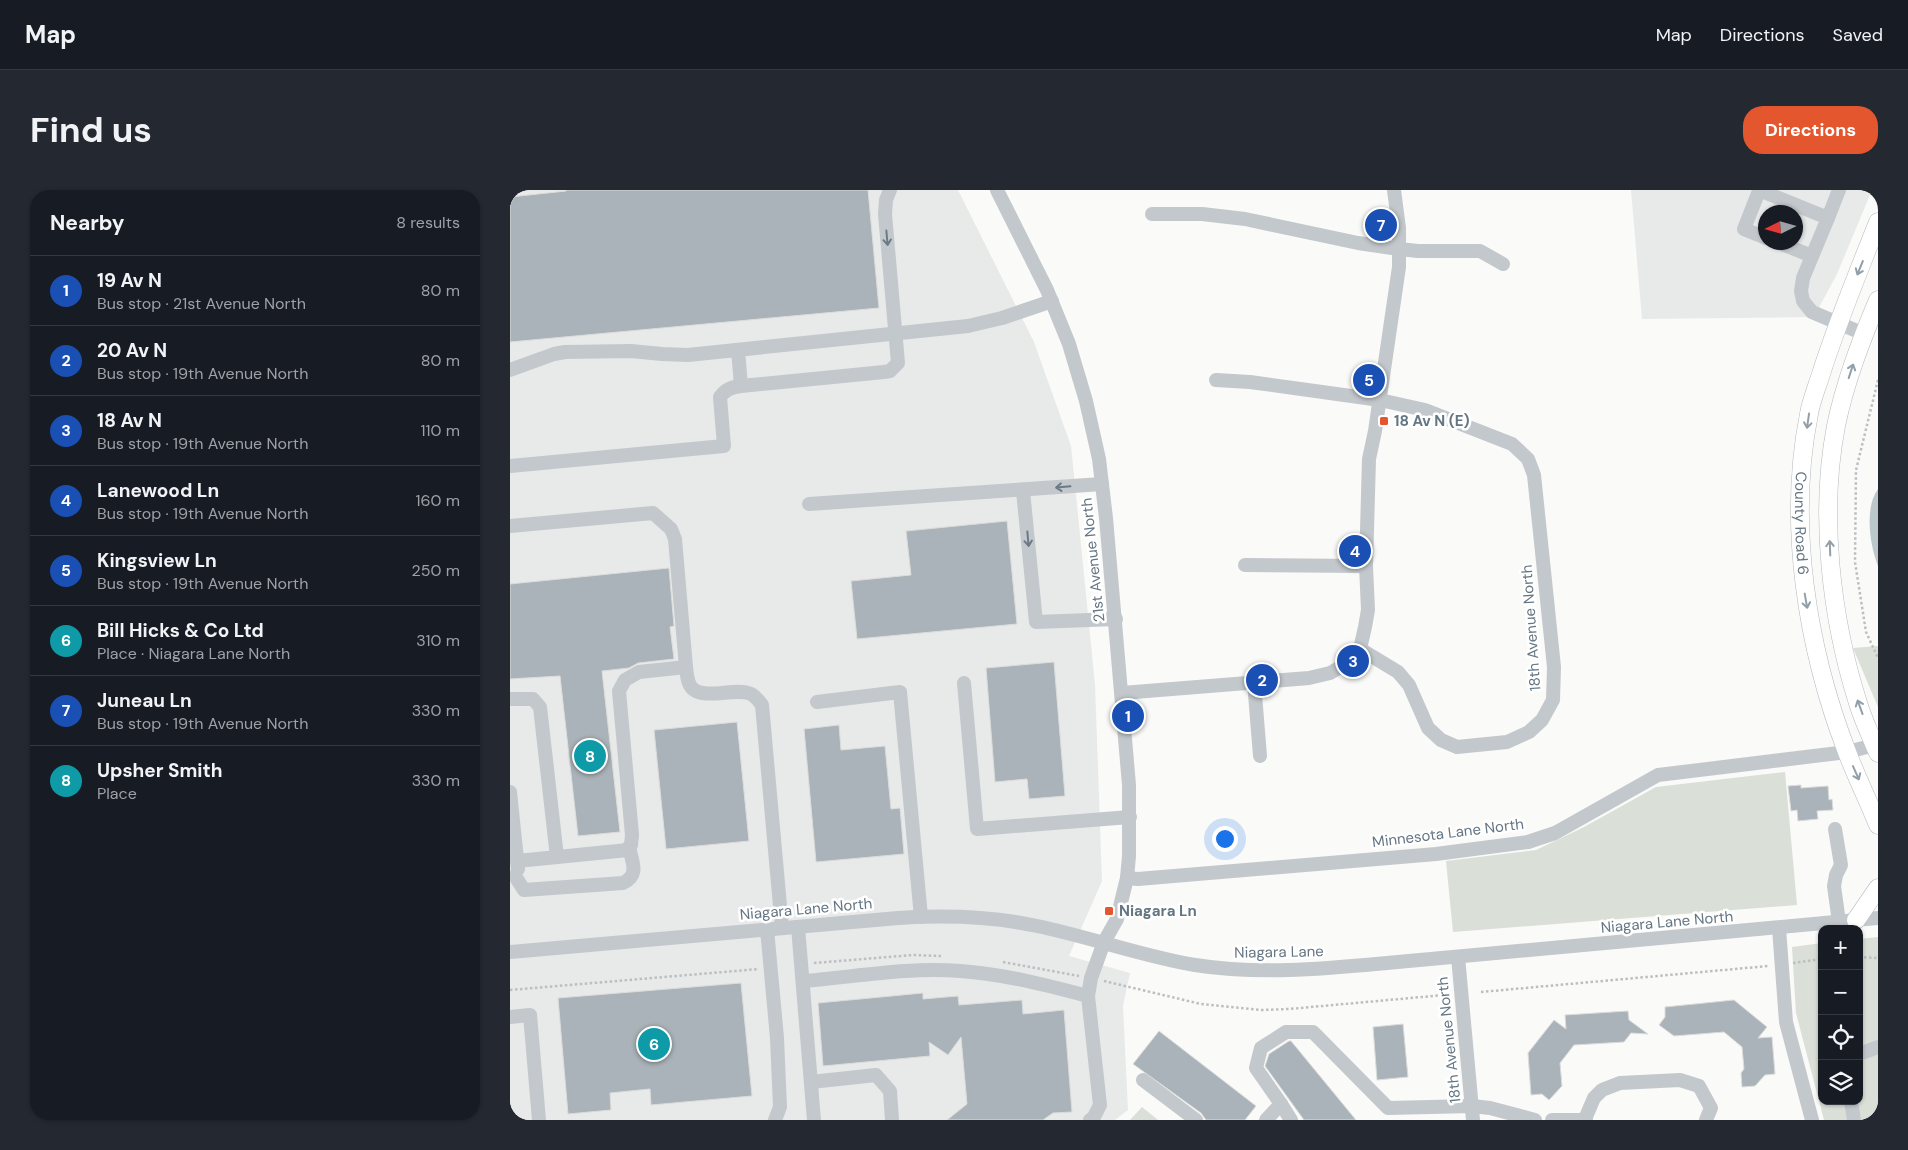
<!DOCTYPE html>
<html lang="en">
<head>
<meta charset="utf-8">
<style>
  body { margin:0; font-family:"DM Sans",sans-serif; background:#242831; color:#f1f3f6 }
  .controls { position:absolute; right:15px; bottom:15px; display:grid; overflow:hidden; border-radius:10px; box-shadow:0 1px 4px #0004 }
  .controls button { width:45px; height:45px; display:grid; place-items:center; padding:0; border:0; border-bottom:1px solid #363941; background:#171b24; color:#f1f3f6; font:25px sans-serif }
  .compass { position:absolute; left:1248px; top:15px; width:45px; height:45px; border-radius:50%; background:#171b24; box-shadow:0 1px 4px #0004; rotate:265deg }
  .you { position:absolute; left:714px; top:648px; width:18px; height:18px; margin:-12px; border:4px solid #fff; border-radius:50%; background:#1a73e8; box-shadow:0 0 0 8px #1a73e833 }
  .badge { display:grid; place-items:center; width:32px; height:32px; border-radius:50%; background:#e4572e; color:#fff; font-size:16px; font-weight:700 }
  .pin { position:absolute; translate:-50% -50%; border:2px solid #fff; box-shadow:0 1px 5px #0006 }
  .list { margin:0; padding:0; list-style:none }
  h2 { display:flex; justify-content:space-between; align-items:center; height:65px; margin:0; padding:0 20px; font-size:21px }
  h2 small { font-size:16px; font-weight:400; color:#9ea1a6 }
  .list li { display:grid; grid-template-columns:32px 1fr auto; gap:15px; align-items:center; box-sizing:border-box; height:70px; padding:0 20px; border-top:1px solid #363941 }
  .list b { display:block; font-size:19px; white-space:nowrap }
  .list p { margin:0; font-size:16px; white-space:nowrap; color:#9ea1a6 }
  .list em { font-size:16px; font-style:normal; color:#9ea1a6 }
  .icon { flex:none; width:28px; height:28px; fill:none; stroke:currentColor; stroke-width:2; stroke-linecap:round; stroke-linejoin:round }
  .map { position:relative; flex:none; width:1368px; height:930px; overflow:hidden; border-radius:20px }
  header { display:flex; align-items:center; gap:30px; box-sizing:border-box; height:70px; padding:0 25px; background:#171b24; border-bottom:1px solid #363941 }
  header strong { font-size:24px }
  nav { display:flex; gap:28px; margin-inline-start:auto; font-size:18px }
  .intro { display:flex; align-items:center; justify-content:space-between; box-sizing:border-box; height:120px; padding:0 30px }
  h1 { margin:0; font-size:35px }
  .button { padding:12px 22px; border-radius:20px; background:#e4572e; color:#fff; font-size:18px; font-weight:700 }
  main { display:flex; gap:30px; padding:0 30px }
  aside { flex:1; background:#171b24; border-radius:20px; box-shadow:0 1px 4px #0004 }
  .map>svg:first-child { display:block }
</style>
</head>
<body>
<header>
<strong>Map</strong>
<nav><a>Map</a><a>Directions</a><a>Saved</a></nav>
</header>
<div class="intro"><h1>Find us</h1><a class="button">Directions</a></div>
<main>
<aside>
<h2>Nearby<small>8 results</small></h2>
<ul class="list">
<li><span class="badge" style="background:#1a4fb4">1</span><div><b>19 Av N</b><p>Bus stop · 21st Avenue North</p></div><em>80 m</em></li>
<li><span class="badge" style="background:#1a4fb4">2</span><div><b>20 Av N</b><p>Bus stop · 19th Avenue North</p></div><em>80 m</em></li>
<li><span class="badge" style="background:#1a4fb4">3</span><div><b>18 Av N</b><p>Bus stop · 19th Avenue North</p></div><em>110 m</em></li>
<li><span class="badge" style="background:#1a4fb4">4</span><div><b>Lanewood Ln</b><p>Bus stop · 19th Avenue North</p></div><em>160 m</em></li>
<li><span class="badge" style="background:#1a4fb4">5</span><div><b>Kingsview Ln</b><p>Bus stop · 19th Avenue North</p></div><em>250 m</em></li>
<li><span class="badge" style="background:#0f9aa8">6</span><div><b>Bill Hicks &amp; Co Ltd</b><p>Place · Niagara Lane North</p></div><em>310 m</em></li>
<li><span class="badge" style="background:#1a4fb4">7</span><div><b>Juneau Ln</b><p>Bus stop · 19th Avenue North</p></div><em>330 m</em></li>
<li><span class="badge" style="background:#0f9aa8">8</span><div><b>Upsher Smith</b><p>Place</p></div><em>330 m</em></li>
</ul>
</aside>
<div class="map">
<svg width="1368" height="930" viewBox="0 0 1368 930">
  <rect width="100%" height="100%" fill="#fafaf8"/>
  <g fill="#e8e9e9" fill-rule="evenodd">
    <polygon points="0,0 448,0 524,152 561,256 585,494 592,691 559,766 620,783 613,816 618,920 605,930 0,930"/>
    <path d="M 1121,0 L 1362,0 L 1327,84 L 1304,127 L 1132,129 ZM 1256,22 L 1286,22 L 1286,52 L 1256,52 Z"/>
  </g>
  <g fill="#dadfd7">
    <polygon points="1368,456 1368,517 1343,458"/>
    <polygon points="1275,582 1287,715 943,742 936,671 1026,660 1074,637 1146,597"/>
    <polygon points="1368,747 1368,930 1314,930 1286,823 1282,757 1312,753 1312,911 1349,911 1349,749"/>
    <polygon points="632,917 648,930 620,930"/>
  </g>
  <path fill="#bbc7cb" d="M 1368,299 L 1368,376 C 1360,356 1354,318 1368,299 Z"/>
  <g fill="#aab3b9" stroke="#dcdcda">
    <polygon points="56,0 358,0 369,118 0,152 0,7 56,1"/>
    <polygon points="497,331 507,434 347,449 341,391 401,385 396,341"/>
    <polygon points="159,378 164,436 160,437 164,469 128,473 119,478 92,481 110,642 68,646 50,486 0,489 0,394"/>
    <polygon points="544,472 555,606 519,609 517,589 485,592 476,478"/>
    <polygon points="227,532 239,651 156,659 144,540"/>
    <polygon points="329,535 331,560 375,556 381,619 390,618 394,664 306,672 294,539"/>
    <polygon points="1291,595 1291,598 1318,596 1319,610 1322,609 1323,620 1307,621 1308,629 1288,631 1287,620 1281,621 1278,596"/>
    <polygon points="231,793 242,906 141,915 140,899 100,903 101,920 58,924 48,808"/>
    <polygon points="413,803 413,809 448,806 449,815 512,810 513,824 554,820 562,922 543,923 533,930 437,930 457,914 451,847 438,865 419,852 420,866 313,876 308,813"/>
    <polygon points="1224,810 1257,837 1248,848 1262,847 1265,884 1255,885 1245,896 1232,897 1231,883 1234,879 1232,857 1214,842 1164,846 1149,835 1155,827 1155,817"/>
    <polygon points="1118,821 1119,830 1138,844 1121,843 1114,852 1064,855 1050,873 1052,896 1039,910 1032,904 1021,905 1018,863 1044,830 1056,839 1055,825"/>
    <polygon points="893,834 898,887 867,890 863,837"/>
    <polygon points="649,841 746,916 735,930 696,930 691,923 623,874"/>
    <polygon points="779,851 781,851 846,930 794,930 755,876 759,864"/>
  </g>
  <g fill="none" stroke-linecap="round" stroke-linejoin="round">
    <g stroke="#b5babe" stroke-width="19">
      <g id="major">
        <path id="s1" d="M 1368,32 C 1348,83 1327,133 1311,184 C 1307,197 1301,211 1299,224 C 1277,334 1297,458 1337,562 C 1346,586 1358,610 1368,635"/>
        <path d="M 1368,110 C 1351,151 1335,192 1326,236 C 1309,324 1321,428 1348,513 C 1353,530 1361,546 1368,563"/>
        <polyline points="1346,730 1368,698"/>
      </g>
    </g>
    <g stroke="#bbbfc2" stroke-width="2.5" stroke-dasharray="2.5 2.5" stroke-linecap="butt">
      <polyline points="1368,190 1346,280 1345,372 1356,442 1368,468"/>
      <polyline points="1349,767 1368,768"/>
      <polyline points="493,772 569,786"/>
      <polyline points="304,773 403,765 431,766"/>
      <polyline points="1283,773 1312,769"/>
      <polyline points="594,791 691,814 751,820 779,819 934,805"/>
      <polyline points="0,800 249,779"/>
      <polyline points="971,802 1258,776"/>
    </g>
    <g stroke="#c3c8cc" stroke-width="14">
      <polyline points="487,0 537,100 559,154 576,211 589,269 596,328 619,595 619,666 617,688 607,729 594,752 581,788 578,806 590,915 584,927 580,930"/>
      <polyline points="1249,0 1318,28 1293,88 1291,101 1293,111 1302,122 1354,144"/>
      <polyline points="1249,1 1234,39 1256,48"/>
      <polyline points="642,24 692,24 735,29 848,53 889,59 908,61 970,61 993,74"/>
      <polyline points="1318,28 1329,0"/>
      <polyline points="1267,52 1302,66"/>
      <polyline points="228,160 231,196 374,182 380,181 388,173 375,24 376,10 380,0"/>
      <polyline points="0,180 44,164 55,162 121,161 152,164 178,165 458,136 492,128 542,111"/>
      <polyline points="706,190 740,192 870,210 915,220 1002,254 1018,269 1024,285 1044,477 1043,510 1032,530 1019,542 997,552 947,557 931,550 918,538 899,495 888,482 850,459"/>
      <path d="M 0,276 L 214,256 L 210,207 C 216,199 222,197 231,196"/>
      <polyline points="513,301 526,432 606,429"/>
      <polyline points="299,314 592,294"/>
      <path d="M 0,336 L 143,323 L 161,339 L 165,349 L 176,477 C 177,484 177,494 183,499 C 196,510 226,497 241,504 C 245,506 249,511 252,515 L 272,738"/>
      <polyline points="735,375 856,376"/>
      <polyline points="744,492 750,566"/>
      <polyline points="454,493 467,639 620,627"/>
      <polyline points="612,503 799,488 820,483 834,475 850,459 855,437 858,420 856,376 859,269 865,241 889,77 889,38 884,0"/>
      <polyline points="0,509 23,509 30,517 47,667"/>
      <polyline points="307,512 390,502 411,727"/>
      <polyline points="0,602 8,679"/>
      <polyline points="1325,639 1331,675 1326,685 1324,696 1329,732"/>
      <polyline points="7,671 118,660 121,655 122,645 109,501 115,490 129,482 176,477"/>
      <path d="M 5,686 L 14,700 L 113,693 C 130,685 122,672 119,657"/>
      <polyline points="617,688 628,689 926,664 1018,652 1045,643 1148,585 1337,562 1365,555"/>
      <polyline points="288,737 304,930"/>
      <polyline points="1269,738 1276,832 1302,930"/>
      <polyline points="257,739 267,848 270,917 265,930"/>
      <path d="M 0,762 L 388,728 C 434,725 481,726 527,736 C 580,747 632,766 685,775 C 742,784 798,780 855,775 L 1368,728"/>
      <polyline points="948,767 963,930"/>
      <path d="M 293,791 C 345,787 398,777 450,781 C 494,784 536,795 578,806"/>
      <polyline points="0,827 20,825 29,930"/>
      <polyline points="1349,864 1368,857"/>
      <polyline points="633,890 686,930"/>
      <polyline points="301,892 366,885 380,901 382,930"/>
      <polyline points="1341,911 1344,930"/>
      <polyline points="771,914 781,930"/>
      <polyline points="1075,929 1084,908 1092,900 1110,893 1170,890 1189,896 1201,918 1196,930"/>
      <polyline points="756,930 771,914 746,878 751,858 776,842 803,842 878,918 962,916 980,918 1025,930"/>
      <polyline points="1042,930 1076,930"/>
    </g>
    <use href="#major" stroke="#fff" stroke-width="18"/>
  </g>
  <defs><path id="oneway-shaft" d="M-6 0H5M1.5-3L5.5 0L1.5 3" fill="none" stroke-width="1.6" stroke-linecap="round" stroke-linejoin="round" transform="scale(1.25)"/></defs>
  <g stroke="#6a7a87">
    <use href="#oneway-shaft" transform="translate(377 48) rotate(85)"/>
    <use href="#oneway-shaft" transform="translate(553 297) rotate(175)"/>
    <use href="#oneway-shaft" transform="translate(518 349) rotate(85)"/>
  </g>
  <g stroke="#939fa8">
    <use href="#oneway-shaft" transform="translate(1350 78) rotate(112)"/>
    <use href="#oneway-shaft" transform="translate(1341 181) rotate(-72)"/>
    <use href="#oneway-shaft" transform="translate(1298 231) rotate(98)"/>
    <use href="#oneway-shaft" transform="translate(1320 358) rotate(-92)"/>
    <use href="#oneway-shaft" transform="translate(1296 411) rotate(80)"/>
    <use href="#oneway-shaft" transform="translate(1350 517) rotate(-110)"/>
    <use href="#oneway-shaft" transform="translate(1346 583) rotate(66)"/>
  </g>
  <g fill="#e4572e" stroke="#fff" stroke-width="2">
    <rect x="869" y="226" width="10" height="10" rx="2.5"/>
    <rect x="594" y="716" width="10" height="10" rx="2.5"/>
  </g>
  <g text-anchor="middle" dominant-baseline="central" stroke-width="5" stroke-linejoin="round" paint-order="stroke">
    <g font-size="15" font-weight="bold" fill="#657683" stroke="#fff" text-anchor="start">
      <text x="884" y="231">18 Av N (E)</text>
      <text x="609" y="721">Niagara Ln</text>
    </g>
    <g font-size="15" fill="#657683" stroke="#fff">
      <text stroke="none"><textPath href="#s1" startOffset="314">County Road 6</textPath></text>
      <text transform="translate(583 370) rotate(-96)">21st Avenue North</text>
      <text transform="translate(1021 438) rotate(-94)">18th Avenue North</text>
      <text transform="translate(938 643) rotate(-7)">Minnesota Lane North</text>
      <text transform="translate(296 719) rotate(-5)">Niagara Lane North</text>
      <text transform="translate(1157 732) rotate(-5)">Niagara Lane North</text>
      <text transform="translate(769 762) rotate(-1)">Niagara Lane</text>
      <text transform="translate(939 850) rotate(-96)">18th Avenue North</text>
    </g>
  </g>
</svg>
<div class="controls">
<button>+</button>
<button>−</button>
<button><svg class="icon" aria-label="locate" viewBox="0 0 24 24"><circle cx="12" cy="12" r="6"/><path d="M12 2v4M12 18v4M2 12h4M18 12h4"/></svg></button>
<button><svg class="icon" aria-label="layers" viewBox="0 0 24 24"><path d="M12 4l9 5-9 5-9-5zM3 14l9 5 9-5"/></svg></button>
</div>
<svg class="compass" viewBox="-18 -18 36 36"><path d="M0-13l5 13h-10z" fill="#e53935"/><path d="M0 13l5-13h-10z" fill="#9ea1a6"/></svg>
<div class="you"></div>
<div class="pin badge" style="left:618px;top:526px;background:#1a4fb4">1</div>
<div class="pin badge" style="left:752px;top:490px;background:#1a4fb4">2</div>
<div class="pin badge" style="left:843px;top:471px;background:#1a4fb4">3</div>
<div class="pin badge" style="left:845px;top:361px;background:#1a4fb4">4</div>
<div class="pin badge" style="left:859px;top:190px;background:#1a4fb4">5</div>
<div class="pin badge" style="left:144px;top:854px;background:#0f9aa8">6</div>
<div class="pin badge" style="left:871px;top:35px;background:#1a4fb4">7</div>
<div class="pin badge" style="left:80px;top:566px;background:#0f9aa8">8</div>
</div>
</main>
</body>
</html>
